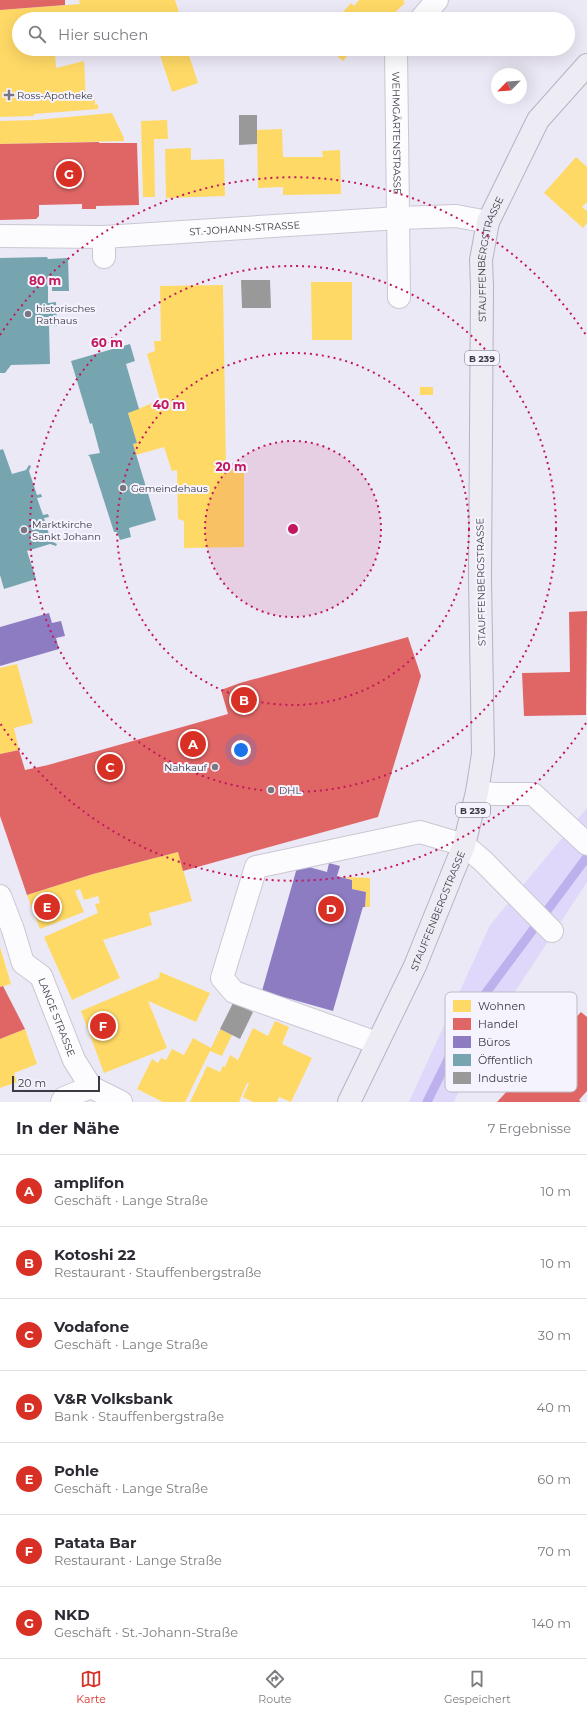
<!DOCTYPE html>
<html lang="de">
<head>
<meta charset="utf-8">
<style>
  body { margin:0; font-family:Montserrat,sans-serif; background:#f7f7f7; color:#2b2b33 }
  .compass { position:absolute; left:491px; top:68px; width:36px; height:36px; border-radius:50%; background:#fff; box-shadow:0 4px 16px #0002; rotate:245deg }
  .scale { position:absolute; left:12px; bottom:10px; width:88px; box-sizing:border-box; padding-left:4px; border:2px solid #3b3a43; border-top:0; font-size:11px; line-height:14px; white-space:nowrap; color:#3b3a43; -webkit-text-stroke:3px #f5f3fd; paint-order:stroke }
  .you { position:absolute; left:241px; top:750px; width:14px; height:14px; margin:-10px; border:3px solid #fff; border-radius:50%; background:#1a73e8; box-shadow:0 0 0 6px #1a73e833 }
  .badge { display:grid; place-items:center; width:26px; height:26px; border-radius:50%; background:#d93025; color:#fff; font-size:13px; font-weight:700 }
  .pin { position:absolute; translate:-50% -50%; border:2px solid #fff; box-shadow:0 1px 4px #0006 }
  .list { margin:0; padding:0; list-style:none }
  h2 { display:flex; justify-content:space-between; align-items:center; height:52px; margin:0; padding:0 16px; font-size:17px }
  h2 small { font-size:13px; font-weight:400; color:#7c7c81 }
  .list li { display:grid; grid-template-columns:26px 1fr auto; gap:12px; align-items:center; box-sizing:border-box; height:72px; padding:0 16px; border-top:1px solid #e1e1e2 }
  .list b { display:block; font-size:15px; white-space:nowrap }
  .list p { margin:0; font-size:13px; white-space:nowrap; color:#7c7c81 }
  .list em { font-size:13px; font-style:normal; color:#7c7c81 }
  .icon { flex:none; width:22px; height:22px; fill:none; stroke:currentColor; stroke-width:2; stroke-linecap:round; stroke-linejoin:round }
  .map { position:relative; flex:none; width:587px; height:1102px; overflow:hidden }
  .search { position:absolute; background:#fff; box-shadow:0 4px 16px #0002; left:12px; right:12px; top:12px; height:44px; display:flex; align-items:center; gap:10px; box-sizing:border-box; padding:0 14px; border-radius:22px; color:#7c7c81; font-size:15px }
  .sheet { height:556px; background:#fff }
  nav { display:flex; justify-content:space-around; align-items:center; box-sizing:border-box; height:56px; border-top:1px solid #e1e1e2; background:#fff; font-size:11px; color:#7c7c81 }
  nav a { display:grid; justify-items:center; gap:2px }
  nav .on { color:#d93025 }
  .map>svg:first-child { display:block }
</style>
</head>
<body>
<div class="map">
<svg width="587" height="1102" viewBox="0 0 587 1102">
  <rect width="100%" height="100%" fill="#ece9f6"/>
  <polygon fill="#dfd8fa" points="587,808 587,882 486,1036 454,1102 409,1102 490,925"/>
  <g fill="#ffd966">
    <polygon points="79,0 175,0 181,19 19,19 19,49 88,49 75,54 75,51 55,53 56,68 84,61 86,101 95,100 95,105 98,104 98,109 34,114 34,116 0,117 0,10 80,4"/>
    <polygon points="359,0 405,0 403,2 405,3 388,19 351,19 343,12 351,3 354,6"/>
    <polygon points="158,49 187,49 198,83 172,92"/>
    <polygon points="329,49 353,49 343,61"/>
    <polygon points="112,113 124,138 124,141 0,144 0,121 35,120"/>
    <polygon points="167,120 168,139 154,139 155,197 143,197 141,121"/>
    <polygon points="282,129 283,157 323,157 322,151 340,150 341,194 283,195 283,187 258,188 257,130"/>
    <polygon points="191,148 191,160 224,159 225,196 166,198 165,149"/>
    <polygon points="576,157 587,167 587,202 582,207 587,211 587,223 583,228 544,193"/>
    <polygon points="311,282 352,282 352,340 312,340"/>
    <polygon points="223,285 226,468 244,469 244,547 184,548 184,521 178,519 177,470 172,471 164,447 136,455 133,444 137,443 128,413 160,400 147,354 155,351 154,341 161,341 160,286"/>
    <rect x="420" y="387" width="13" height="8"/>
    <polygon points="17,664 33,723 14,728 19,750 0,754 0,668"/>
    <polygon points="178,852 192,901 149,913 152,925 103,940 120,978 72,1000 44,937 98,913 95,904 100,903 98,896 84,900 80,889 75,891 84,912 40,929 27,895 93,874"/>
    <polygon points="344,877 370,878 370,907 365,907 366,892 352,889 352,880"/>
    <polygon points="0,947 11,984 0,987"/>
    <polygon points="160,972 210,993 196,1022 148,1001 167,1048 104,1073 81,1011 159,978"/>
    <polygon points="275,1021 289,1027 282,1044 312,1058 291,1102 279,1097 277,1102 253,1102 243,1097 249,1083 247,1083 239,1102 190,1102 207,1066 220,1072 223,1066 225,1067 230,1055 238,1060 253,1028 268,1036"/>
    <polygon points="25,1029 37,1064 14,1073 17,1082 0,1088 0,1039"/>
    <polygon points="220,1029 232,1035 222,1056 210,1051 185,1102 163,1102 137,1089 152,1059 158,1063 161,1058 166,1060 172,1049 184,1055 193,1038 211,1048"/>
  </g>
  <g fill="#e06666">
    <polygon points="0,0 65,0 65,5 0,10"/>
    <polygon points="99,142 99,143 137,143 139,205 96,206 96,209 82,209 82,204 39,205 39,216 36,219 0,220 0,144"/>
    <polygon points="587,611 586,715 524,716 522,673 570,672 569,612"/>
    <polygon points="408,637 421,676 378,817 183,871 178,852 93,874 27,895 0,816 0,754 19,750 25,770 48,765 228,714 221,690 240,683"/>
    <polygon points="3,986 25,1029 0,1039 0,987"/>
    <polygon points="581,1012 587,1017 587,1091 579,1100 581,1102 497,1102"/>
  </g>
  <g fill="#8e7cc3">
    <polygon points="49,613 52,623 61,621 65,636 56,638 59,649 0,666 0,627"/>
    <polygon points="329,863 340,866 337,876 352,880 352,889 366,892 365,907 363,907 362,910 333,1011 262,991 298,864 327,872"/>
  </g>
  <g fill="#76a5af">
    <polygon points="47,257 48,259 68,258 69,291 52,291 52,282 48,282 48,303 56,302 57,326 49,326 50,364 11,365 5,373 0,373 0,258"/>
    <polygon points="130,344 135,361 126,364 139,409 128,413 137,443 133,444 156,520 129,528 131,537 120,540 117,532 114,532 90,457 88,455 100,453 92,423 90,424 71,361"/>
    <polygon points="3,449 12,474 26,470 29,465 31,466 29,471 37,495 41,494 42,497 37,498 43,515 48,514 49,517 44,518 51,541 57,544 56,546 50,544 27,551 36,579 4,589 0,575 0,450"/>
  </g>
  <g fill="#999">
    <polygon points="239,115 257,115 257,144 239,145"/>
    <polygon points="241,280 270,280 271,308 242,308"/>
    <polygon points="233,1003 253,1012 240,1039 220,1029"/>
  </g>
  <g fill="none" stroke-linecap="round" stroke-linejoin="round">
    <polyline stroke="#bdb0ec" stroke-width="9" points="427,1102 471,1013 587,857"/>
    <g stroke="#cac7d2" stroke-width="24">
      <g id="minor">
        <polyline points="421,19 437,0"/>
        <path id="s1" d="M 396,49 L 399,297"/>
        <path id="s2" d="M 0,236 L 104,237 L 399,218 L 456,216 L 488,222"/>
        <polyline points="104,257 104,237"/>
        <polyline points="477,792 494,794 533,794 587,844"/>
        <path id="s3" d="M 0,896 L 13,930 L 23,963 L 41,976 L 74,1060 L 91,1087 L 121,1102"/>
        <polyline points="377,1043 234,992 222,978 256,867 420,832 464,845 483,861 552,931"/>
        <polyline points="62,1102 64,1098 91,1087"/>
      </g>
    </g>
    <g stroke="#b6b2c4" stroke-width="24">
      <g id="major">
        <path id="s4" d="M 349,1102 L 415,966 L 464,845 L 477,792 L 483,754 L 480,579 L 482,287 L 481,260 L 488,222 L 538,120 L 587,65"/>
      </g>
    </g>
    <use href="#minor" stroke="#fcfcfe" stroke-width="22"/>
    <use href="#major" stroke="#edebf3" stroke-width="22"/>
  </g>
  <circle cx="293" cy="529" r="88" fill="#c2185b" fill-opacity=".12"/>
  <g fill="none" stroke="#c2185b" stroke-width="2" stroke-dasharray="2 4">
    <circle cx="293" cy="529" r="88"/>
    <circle cx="293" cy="529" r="176"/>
    <circle cx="293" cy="529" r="263"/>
    <path d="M586 723A351 351 0 0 1 0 723M0 335A351 351 0 0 1 586 335"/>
  </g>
  <g fill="#797782" stroke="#f5f3fd" stroke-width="1.5">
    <path d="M7 89h4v4h4v4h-4v4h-4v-4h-4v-4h4z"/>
    <circle cx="28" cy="314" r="4"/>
    <circle cx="123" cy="488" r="4"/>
    <circle cx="24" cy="530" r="4"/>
    <circle cx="215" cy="767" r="4"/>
    <circle cx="271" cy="790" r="4"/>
  </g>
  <g text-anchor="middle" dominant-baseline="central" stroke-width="4" stroke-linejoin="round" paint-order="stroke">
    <g fill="#f5f3fd" stroke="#73727b" stroke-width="1">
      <rect x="465" y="351" width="34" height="14" rx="3"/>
      <rect x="456" y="803" width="34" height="14" rx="3"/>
    </g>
    <g font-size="9" font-weight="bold" fill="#3b3a43">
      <text x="482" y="358">B 239</text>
      <text x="473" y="810">B 239</text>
    </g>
    <g font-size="10" fill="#3b3a43" stroke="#f5f3fd" text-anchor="start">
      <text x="17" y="95">Ross-Apotheke</text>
      <text x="36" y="308">historisches<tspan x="36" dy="12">Rathaus</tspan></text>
      <text x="131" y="488">Gemeindehaus</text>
      <text x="32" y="524">Marktkirche<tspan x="32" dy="12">Sankt Johann</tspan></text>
      <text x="207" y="767" text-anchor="end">Nahkauf</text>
      <text x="279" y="790">DHL</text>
    </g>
    <g font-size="10" fill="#3b3a43" stroke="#f5f3fd">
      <text stroke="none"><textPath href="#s1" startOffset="84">WEHMGÄRTENSTRASSE</textPath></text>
      <text stroke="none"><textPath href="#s2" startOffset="245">ST.-JOHANN-STRASSE</textPath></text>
      <text stroke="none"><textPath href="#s4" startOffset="871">STAUFFENBERGSTRASSE</textPath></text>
      <text transform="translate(481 582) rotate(-91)">STAUFFENBERGSTRASSE</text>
      <text stroke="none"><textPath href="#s4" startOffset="211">STAUFFENBERGSTRASSE</textPath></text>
      <text stroke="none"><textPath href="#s3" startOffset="137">LANGE STRASSE</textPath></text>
    </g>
  </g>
  <rect x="445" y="992" width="132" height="100" rx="6" fill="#f5f3fd" stroke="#bdbcc5" stroke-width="1"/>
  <rect x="453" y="1000" width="18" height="12" fill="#ffd966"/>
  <rect x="453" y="1018" width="18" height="12" fill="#e06666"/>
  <rect x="453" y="1036" width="18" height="12" fill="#8e7cc3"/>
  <rect x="453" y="1054" width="18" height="12" fill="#76a5af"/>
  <rect x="453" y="1072" width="18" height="12" fill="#999"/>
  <g font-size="11" fill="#3b3a43">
    <text x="478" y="1010">Wohnen</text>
    <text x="478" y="1028">Handel</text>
    <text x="478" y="1046">Büros</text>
    <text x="478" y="1064">Öffentlich</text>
    <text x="478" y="1082">Industrie</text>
  </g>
  <circle cx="293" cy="529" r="6" fill="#c2185b" stroke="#f5f3fd" stroke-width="2"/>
  <g font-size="12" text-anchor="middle" font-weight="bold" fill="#c2185b" stroke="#f5f3fd" stroke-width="4" stroke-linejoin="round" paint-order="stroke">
    <text x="45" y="285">80 m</text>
    <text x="107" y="347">60 m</text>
    <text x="169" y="409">40 m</text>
    <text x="231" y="471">20 m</text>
  </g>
</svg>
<svg class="compass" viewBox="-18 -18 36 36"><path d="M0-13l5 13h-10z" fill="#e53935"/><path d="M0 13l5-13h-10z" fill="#7c7c81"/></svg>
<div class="scale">20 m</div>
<div class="you"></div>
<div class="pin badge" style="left:193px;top:744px">A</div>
<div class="pin badge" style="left:244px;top:700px">B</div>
<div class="pin badge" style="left:110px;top:767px">C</div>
<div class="pin badge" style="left:331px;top:909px">D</div>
<div class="pin badge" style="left:47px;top:907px">E</div>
<div class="pin badge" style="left:103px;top:1026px">F</div>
<div class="pin badge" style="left:69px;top:174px">G</div>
<div class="search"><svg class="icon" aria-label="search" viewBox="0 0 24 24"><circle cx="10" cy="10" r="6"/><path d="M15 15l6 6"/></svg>Hier suchen</div>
</div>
<section class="sheet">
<h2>In der Nähe<small>7 Ergebnisse</small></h2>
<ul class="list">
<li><span class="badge">A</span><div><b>amplifon</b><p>Geschäft · Lange Straße</p></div><em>10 m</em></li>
<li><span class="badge">B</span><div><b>Kotoshi 22</b><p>Restaurant · Stauffenbergstraße</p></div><em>10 m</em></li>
<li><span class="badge">C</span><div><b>Vodafone</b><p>Geschäft · Lange Straße</p></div><em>30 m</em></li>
<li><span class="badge">D</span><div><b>V&amp;R Volksbank</b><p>Bank · Stauffenbergstraße</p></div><em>40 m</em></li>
<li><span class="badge">E</span><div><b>Pohle</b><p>Geschäft · Lange Straße</p></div><em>60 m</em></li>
<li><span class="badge">F</span><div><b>Patata Bar</b><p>Restaurant · Lange Straße</p></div><em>70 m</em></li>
<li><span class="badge">G</span><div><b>NKD</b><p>Geschäft · St.-Johann-Straße</p></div><em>140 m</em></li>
</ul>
</section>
<nav>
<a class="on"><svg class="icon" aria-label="map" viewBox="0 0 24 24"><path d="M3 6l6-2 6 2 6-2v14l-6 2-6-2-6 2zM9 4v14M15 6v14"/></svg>Karte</a>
<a><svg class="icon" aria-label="directions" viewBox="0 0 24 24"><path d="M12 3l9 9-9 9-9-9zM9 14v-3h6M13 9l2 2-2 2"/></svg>Route</a>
<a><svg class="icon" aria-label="saved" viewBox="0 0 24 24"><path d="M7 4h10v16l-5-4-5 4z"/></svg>Gespeichert</a>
</nav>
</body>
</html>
